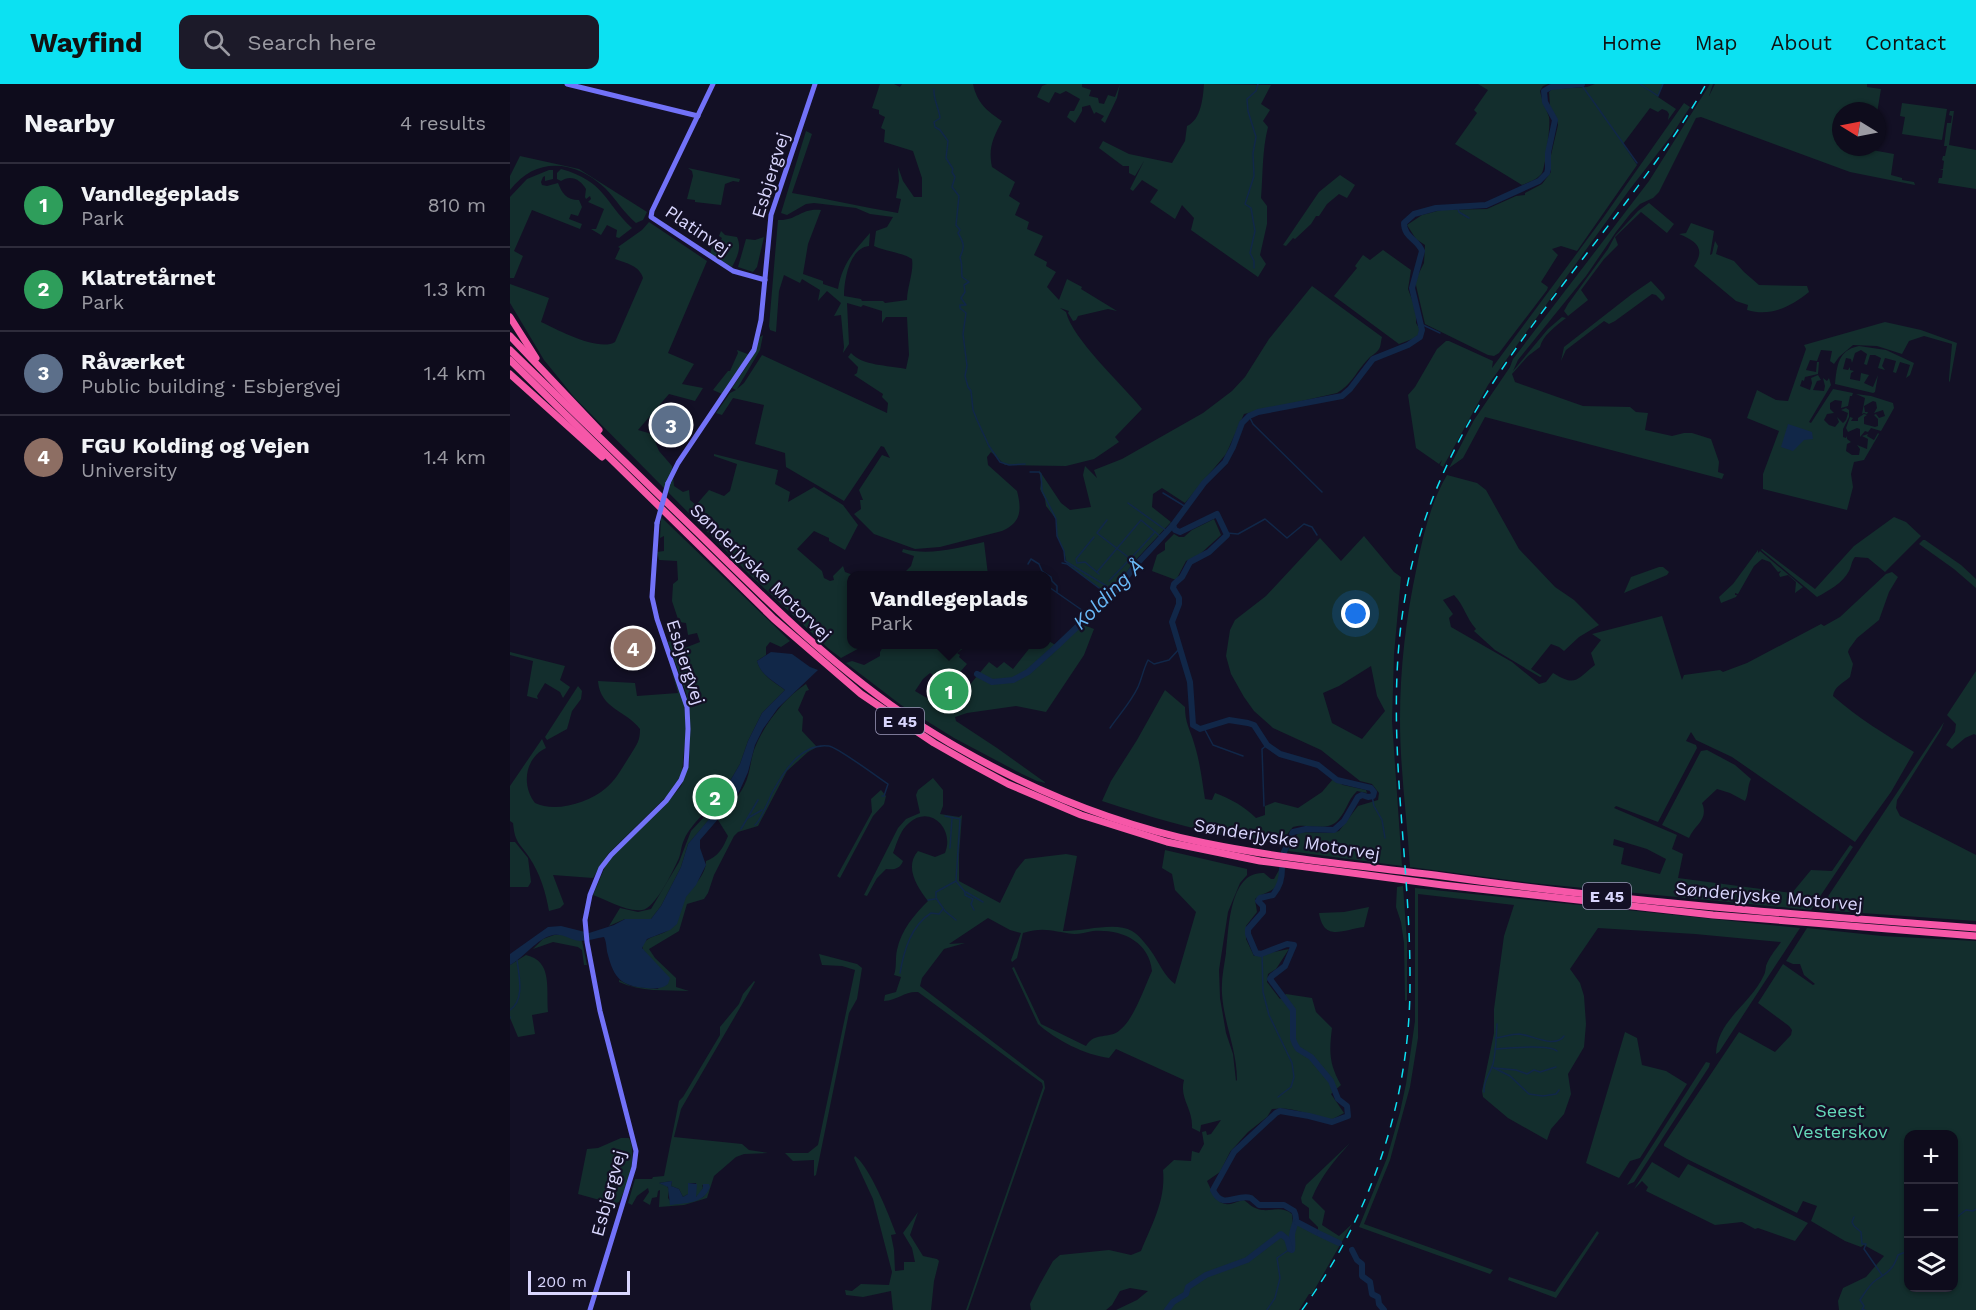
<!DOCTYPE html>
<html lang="en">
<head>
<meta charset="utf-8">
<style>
  body { margin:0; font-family:"Work Sans",sans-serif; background:#1c1a29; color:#f1f3f6 }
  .controls { position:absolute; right:18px; bottom:18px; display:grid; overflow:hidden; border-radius:12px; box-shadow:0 2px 4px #0004 }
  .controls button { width:54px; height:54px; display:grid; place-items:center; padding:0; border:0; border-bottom:2px solid #2e2c3b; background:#0e0c1c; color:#f1f3f6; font:30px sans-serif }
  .compass { position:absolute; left:1322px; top:18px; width:54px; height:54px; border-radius:50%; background:#0e0c1c; box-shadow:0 2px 4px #0004; rotate:280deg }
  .scale { position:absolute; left:18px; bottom:15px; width:102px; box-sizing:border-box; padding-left:6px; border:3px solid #d9d6fd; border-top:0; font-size:16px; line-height:21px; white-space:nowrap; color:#d9d6fd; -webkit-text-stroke:4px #131025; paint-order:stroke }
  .you { position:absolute; left:846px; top:530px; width:21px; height:21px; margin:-15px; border:4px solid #fff; border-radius:50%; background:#1a73e8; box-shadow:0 0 0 9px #1a73e833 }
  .badge { display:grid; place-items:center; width:39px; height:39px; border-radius:50%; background:#0ce1f2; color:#fff; font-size:20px; font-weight:700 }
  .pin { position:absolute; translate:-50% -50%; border:3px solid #fff; box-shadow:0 2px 6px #0006 }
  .popup { position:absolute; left:337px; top:487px; width:204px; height:78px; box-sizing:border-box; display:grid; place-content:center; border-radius:12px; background:#0e0c1c; filter:drop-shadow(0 2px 4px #0005); font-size:20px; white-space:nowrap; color:#9b9ba3 }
  .popup b { font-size:22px; color:#f1f3f6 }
  .popup::after { content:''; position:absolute; left:50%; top:100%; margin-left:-12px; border:12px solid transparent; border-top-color:#0e0c1c }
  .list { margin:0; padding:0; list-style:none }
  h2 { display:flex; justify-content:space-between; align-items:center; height:78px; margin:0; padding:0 24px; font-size:26px }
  h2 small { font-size:20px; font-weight:400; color:#9b9ba3 }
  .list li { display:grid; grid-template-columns:39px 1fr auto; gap:18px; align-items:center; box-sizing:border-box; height:84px; padding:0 24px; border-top:2px solid #2e2c3b }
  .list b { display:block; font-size:22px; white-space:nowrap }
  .list p { margin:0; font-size:20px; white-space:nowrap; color:#9b9ba3 }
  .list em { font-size:20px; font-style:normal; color:#9b9ba3 }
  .icon { flex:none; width:33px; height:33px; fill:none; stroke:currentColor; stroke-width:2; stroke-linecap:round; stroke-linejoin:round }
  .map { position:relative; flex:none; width:1466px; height:1226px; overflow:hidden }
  header { display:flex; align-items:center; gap:36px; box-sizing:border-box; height:84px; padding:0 30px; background:#0ce1f2; color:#111 }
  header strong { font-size:28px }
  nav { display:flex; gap:33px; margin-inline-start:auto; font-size:21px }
  .search { width:420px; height:54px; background:#1c1a29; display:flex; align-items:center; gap:15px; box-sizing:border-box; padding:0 21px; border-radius:12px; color:#9b9ba3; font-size:22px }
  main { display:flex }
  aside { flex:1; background:#0e0c1c }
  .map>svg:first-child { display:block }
</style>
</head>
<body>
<header>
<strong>Wayfind</strong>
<div class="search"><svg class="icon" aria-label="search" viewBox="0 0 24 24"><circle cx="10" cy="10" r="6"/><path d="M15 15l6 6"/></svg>Search here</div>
<nav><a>Home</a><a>Map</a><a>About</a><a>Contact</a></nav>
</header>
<main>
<aside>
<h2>Nearby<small>4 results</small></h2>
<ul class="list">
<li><span class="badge" style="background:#2e9e5b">1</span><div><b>Vandlegeplads</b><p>Park</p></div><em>810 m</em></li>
<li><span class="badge" style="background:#2e9e5b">2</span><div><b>Klatretårnet</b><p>Park</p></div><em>1.3 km</em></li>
<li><span class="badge" style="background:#5c6f8a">3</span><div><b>Råværket</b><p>Public building · Esbjergvej</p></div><em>1.4 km</em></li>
<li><span class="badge" style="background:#8d6e63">4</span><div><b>FGU Kolding og Vejen</b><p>University</p></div><em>1.4 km</em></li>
</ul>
</aside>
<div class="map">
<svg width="1466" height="1226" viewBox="0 0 1466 1226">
  <rect width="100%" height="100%" fill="#131025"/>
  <g fill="#132e2d" fill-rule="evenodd">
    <path d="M 370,0 L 384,0 L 390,3 L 392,0 L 463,0 C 467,19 477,27 492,37 C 483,54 478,64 482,83 L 505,98 L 499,112 L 510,119 L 505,131 L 519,138 L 517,145 L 533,152 L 524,171 L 537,178 L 536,182 L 546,188 L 537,203 L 549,216 L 557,195 L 572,203 L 571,205 L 607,227 L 598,225 L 568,232 L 566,236 L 563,237 L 558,229 L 559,227 L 550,224 L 556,228 C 563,256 612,300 632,325 L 605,353 L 609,358 L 584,375 L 556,382 L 495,381 L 481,368 L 477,373 L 478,381 L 507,407 C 512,426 511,439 492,447 L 430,463 L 405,465 L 364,450 L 344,430 L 351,425 L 350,416 L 353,416 L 349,406 L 372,371 L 380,374 L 374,363 L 371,362 L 334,417 L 276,383 L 275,369 L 245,360 L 254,321 L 223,314 L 212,331 L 206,329 L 220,309 L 226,306 L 222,304 L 240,277 L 250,253 L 253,251 L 250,266 L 227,305 L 234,299 L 252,271 L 377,329 L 378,319 L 372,313 L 373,310 L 344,291 L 347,289 L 348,283 L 338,273 L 341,269 C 353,282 377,281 396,285 L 399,271 L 397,233 L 376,233 L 372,239 L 372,227 L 353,221 L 351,223 L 337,219 L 339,260 L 333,269 L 334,263 L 331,231 L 324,232 L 331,219 L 317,207 L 308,217 L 310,206 L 292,195 L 290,199 L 274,191 L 269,207 L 266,248 L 260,246 L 259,242 L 268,136 C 287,137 290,124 311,126 L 298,160 L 293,190 L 313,197 L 313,200 L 328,205 C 332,180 344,167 360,149 L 359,162 C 339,164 334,197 334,212 L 351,215 L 352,217 L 373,217 L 375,219 L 397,216 C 397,203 404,188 402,175 C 391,168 377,168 364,162 L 366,147 L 377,143 L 383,133 L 360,130 L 346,124 L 304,119 L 296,120 L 277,131 L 271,129 L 296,47 L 302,50 L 282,109 C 318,115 352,123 388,129 L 391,115 L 386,114 L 389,97 L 388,83 L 393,97 L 404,113 L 412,113 L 412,94 L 403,67 L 374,58 L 375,46 L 371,44 L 375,33 L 369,30 L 369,26 L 362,24 Z"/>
    <polygon points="537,0 572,0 572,3 581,6 579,12 588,14 589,19 594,20 598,11 605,13 610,0 607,14 595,39 591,36 594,32 586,28 584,30 580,21 572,23 572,27 565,39 557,33 560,27 564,27 570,15 556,7 550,10 545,8 539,19 527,13 532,2"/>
    <path d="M 694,0 L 761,1 L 751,20 L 760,26 L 753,37 L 758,43 C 752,66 753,91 751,114 L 757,122 L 757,140 L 750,171 L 756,180 L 748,193 L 681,146 L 684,134 L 672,121 L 665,135 L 640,118 L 648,106 L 632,96 L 623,107 L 620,105 L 634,77 L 625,92 L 619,89 L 619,82 L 613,82 L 589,64 L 593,57 L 619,70 L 662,79 L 675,57 L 677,42 C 691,36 693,14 694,0 Z"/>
    <path d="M 968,0 L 1038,0 L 1033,2 L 1030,7 C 1032,17 1036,24 1039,33 C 1041,39 1035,85 1032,89 C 1027,96 1019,98 1012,101 L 945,60 L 967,29 L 964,26 L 978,6 Z"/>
    <polygon points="1085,0 1153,0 1148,13 1166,25 1158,36 1159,30 1157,27 1152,25 1148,28 1140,24 1113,60 1127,81 1067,167 1051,162 1042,165 1048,171 1031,198 1038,203 1037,206 989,269 984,272 978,271 915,240 905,197 914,179 915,161 906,155 897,141 912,131 931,126 977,125 1006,112 1015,111 1015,109 1032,100 1041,88 1041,71 1048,41 1047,35 1040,22 1039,8 1042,5 1077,3"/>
    <path d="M 1200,0 L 1203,0 L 1199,12 L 1205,0 L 1357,0 L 1357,3 L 1371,5 L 1367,29 L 1367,27 L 1331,27 L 1331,63 L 1362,63 L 1362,66 L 1384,70 L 1381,91 L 1392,94 L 1392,96 L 1404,98 L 1405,101 L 1340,88 L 1191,33 L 1186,34 L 1149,108 L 1143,114 L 1130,120 L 1121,129 L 1106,148 L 1076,192 L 1008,276 L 1003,287 L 1038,245 L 1052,233 L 1056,234 C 1046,242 1032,252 1030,263 L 1018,272 L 1002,290 L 1005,298 L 1073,322 L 1120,323 L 1126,328 L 1138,329 L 1135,346 L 1162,352 L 1174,349 L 1182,349 L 1201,355 L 1209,378 L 1208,388 L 1214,390 L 1212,395 L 975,333 L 953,374 L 939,384 L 964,336 L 1000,283 L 1003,275 L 1139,97 Z"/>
    <polygon points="1174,19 1180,23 1161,52 1120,105 978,301 933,383 930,381 932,376 929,380 906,364 898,311 905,303 927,265 936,257 939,257 983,277 982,284 1093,134"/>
    <polygon points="1392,19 1437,25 1432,56 1392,50 1395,33 1390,32"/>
    <polygon points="1440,27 1444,27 1439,61 1466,66 1466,105 1428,99 1429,94 1432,94 1433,86 1430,86 1433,85 1434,77 1432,76 1433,72 1435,72 1437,62 1434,62 1437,39 1441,39 1442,32 1439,31"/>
    <path d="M 10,72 L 69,85 L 137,128 L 133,136 L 126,139 C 114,129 106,115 95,104 C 65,76 26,72 0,106 L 0,92 Z"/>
    <polygon points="178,84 230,95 229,98 223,97 215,100 211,121 185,118 185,116 177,115 183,92 182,87"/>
    <path d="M 51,85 C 95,97 94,118 122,144 L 109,154 L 106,153 L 107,146 L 97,141 L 91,151 L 81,145 L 86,145 L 94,125 L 78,118 L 81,115 L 80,112 L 76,115 L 75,113 L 76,105 C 71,96 61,90 51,97 L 47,95 L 47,89 Z"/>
    <path d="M 39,86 L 43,86 L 43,95 L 35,97 L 35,92 L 33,93 L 31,98 L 32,101 L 37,102 L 48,99 C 52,109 56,116 69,116 L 72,123 L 68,132 L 61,130 L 59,135 L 72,140 L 70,145 L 22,126 L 4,167 L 13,172 L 4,194 L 0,194 L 0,113 L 17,95 Z"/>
    <polygon points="830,91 845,101 837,114 829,110 817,120 809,132 806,132 801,140 785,155 783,154 776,162 773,161 809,108"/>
    <polygon points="1139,119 1164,140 1157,149 1131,128 1105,153 1108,161 1094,175 1071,206 1078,216 1058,232 1054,227 1058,220 1098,165 1105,152 1128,127"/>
    <path d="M 139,138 L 197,177 L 158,269 L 184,280 L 172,300 L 193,304 L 185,317 L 159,310 L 128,346 L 142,350 L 149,367 L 162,382 L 164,402 L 173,408 L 179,406 L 180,416 L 186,421 L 199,406 L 214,412 L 220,407 L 227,380 L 204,372 L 204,370 L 268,386 L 265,400 L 280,408 L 278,418 L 304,403 L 333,421 L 348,441 L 335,466 L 319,457 L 319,454 L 304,447 L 287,465 L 312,487 L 314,494 L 320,497 L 324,496 L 323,492 L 333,482 L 335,488 L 343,491 L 342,492 L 342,560 L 355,561 L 331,574 L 319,565 L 238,489 L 64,313 L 34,276 L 0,219 L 0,200 L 39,214 L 31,238 C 48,246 89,268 105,258 L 133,194 C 130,182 116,179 105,175 L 110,164 L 108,163 L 132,146 Z"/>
    <path d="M 1181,139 L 1204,147 L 1200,171 L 1202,170 L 1205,157 L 1208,162 L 1206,170 L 1224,177 L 1234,188 L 1249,201 L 1297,202 L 1299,208 C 1280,223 1261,233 1237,226 L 1238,221 L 1226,217 L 1184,182 C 1196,164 1186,157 1169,150 L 1176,149 Z"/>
    <path d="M 211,147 L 215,151 L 227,153 C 232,164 227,173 222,183 L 200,170 L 204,157 L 210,158 L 212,154 L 209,152 Z"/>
    <polygon points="254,153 247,183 243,188 228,183 236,155 245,156"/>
    <polygon points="873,166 901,186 898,205 906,226 906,239 909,244 909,250 905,254 889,260 824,212 847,184 845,182 853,171 860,176"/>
    <polygon points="1141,197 1154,211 1155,214 1152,217 1146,211 1142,210 1105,237 1099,240 1094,237 1056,266 1051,277 1054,263 1122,210"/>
    <path d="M 802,202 L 872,253 C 871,256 871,260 870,263 C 868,268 864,270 860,273 C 848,284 842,301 827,309 L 734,330 L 716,370 L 675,419 L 652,404 L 643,410 L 642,423 L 661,438 L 622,480 L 606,505 L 595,508 L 557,480 L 554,467 L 547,452 L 546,435 L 536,422 L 535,415 L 530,405 L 531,398 L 529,386 L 551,419 L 560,426 L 581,423 L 573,391 L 575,382 L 587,394 L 584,386 L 612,375 L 693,329 L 722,307 L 735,293 L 759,255 Z"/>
    <polygon points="1375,238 1411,246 1447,259 1440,297 1439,298 1439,294 1442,260 1414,252 1399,257 1392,270 1367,262 1343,261 1329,273 1324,280 1320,277 1322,267 1311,266 1307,277 1300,276 1296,286 1306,288 1307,278 1309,278 1308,290 1295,293 1294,297 1292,296 1290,302 1300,306 1302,299 1301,294 1308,291 1311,296 1307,297 1303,306 1314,307 1315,302 1313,294 1317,297 1319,294 1321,301 1299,338 1301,339 1323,305 1343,309 1342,312 1340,312 1338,322 1331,324 1332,317 1325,316 1320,319 1320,325 1324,329 1317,330 1314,336 1319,341 1325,343 1329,338 1327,333 1333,339 1336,336 1338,329 1331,326 1336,324 1339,326 1339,333 1333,345 1333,353 1336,354 1337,352 1337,355 1341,358 1337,360 1336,367 1342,371 1349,371 1350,365 1347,361 1357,365 1358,355 1352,352 1358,350 1357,352 1364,356 1368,349 1369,350 1354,376 1344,378 1341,390 1343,403 1337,426 1253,405 1253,390 1269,347 1237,334 1247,306 1266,316 1278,317 1296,265 1294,261"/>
    <path d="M 1349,262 L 1376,266 L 1404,279 L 1400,291 L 1396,294 L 1400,281 L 1390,278 L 1386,289 L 1383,288 L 1386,277 L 1375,274 L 1372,282 L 1375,286 L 1368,284 L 1371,274 L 1365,271 L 1360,271 L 1357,281 L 1354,280 L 1357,270 L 1351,266 L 1345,269 L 1342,279 L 1341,275 L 1336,274 L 1333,285 L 1338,286 L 1340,283 L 1340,286 L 1344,287 L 1341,289 L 1340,295 L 1350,297 L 1351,289 L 1359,291 L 1354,299 L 1363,303 L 1368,291 L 1365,308 L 1363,309 L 1325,300 C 1327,282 1328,266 1349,262 Z"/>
    <polygon points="227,266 240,271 212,310 203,306 218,287 220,287 228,269"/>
    <polygon points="1346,310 1361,312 1383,319 1384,324 1371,347 1361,344 1358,348 1355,347 1350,353 1350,345 1347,344 1338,348 1336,344 1340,333 1343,334 1341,337 1348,337 1348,334 1354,330 1357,331 1354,333 1354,340 1365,343 1368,342 1368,335 1364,331 1366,330 1369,334 1375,332 1373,326 1364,329 1367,324 1366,318 1363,317 1354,322 1355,328 1358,328 1357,330 1354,329 1352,330 1355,314"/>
    <path d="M 937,391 L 967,399 L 976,406 L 1009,465 L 1045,503 L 1064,516 L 1089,541 L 1069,553 L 1054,567 L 1049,563 L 1041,560 L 1021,585 L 1032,592 L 1030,593 L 985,566 L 964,547 L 966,545 C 956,534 954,521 944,511 L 933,516 L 943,530 L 939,534 L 941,543 L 1002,578 L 1029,600 L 1036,598 L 1043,589 C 1066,603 1066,596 1085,581 L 1081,569 L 1091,556 L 1082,550 L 1152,532 L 1172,596 L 1174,591 L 1210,586 L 1213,588 L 1237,579 L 1311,540 L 1314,542 L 1330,533 L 1376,490 L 1382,488 L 1388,493 L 1379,508 L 1369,536 L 1347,554 L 1339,565 L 1338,568 L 1343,580 L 1340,593 C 1333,599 1324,603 1323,612 C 1348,634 1376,651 1404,668 L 1381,708 L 1345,758 L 1222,673 L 1186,656 L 1181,648 L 1176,657 L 1186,661 L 1187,664 L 1148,738 L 1106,722 L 1104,724 L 1167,751 L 1162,765 L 1173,770 L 1168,794 L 1282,809 L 1301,786 L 1322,787 L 1340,761 L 1343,763 L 1301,826 L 1022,799 L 900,783 C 897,734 890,685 890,636 C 890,584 896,533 907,482 C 913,451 921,418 937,391 ZM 1104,755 L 1137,765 L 1156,775 L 1150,790 L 1111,780 L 1114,764 L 1103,761 Z"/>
    <path d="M 151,433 L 280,557 L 271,563 L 260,558 L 256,563 L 256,571 L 247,577 C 251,591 264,598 275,606 L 252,629 L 238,657 L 230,680 L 220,697 L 219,713 L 178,760 L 171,783 L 151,822 L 141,835 L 115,835 L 99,842 L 110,824 L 128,828 L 141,825 L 169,778 L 181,747 L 195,732 L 193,730 C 186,738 178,746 174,756 C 171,762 171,769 169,774 C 163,787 145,825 132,826 C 116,828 97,816 83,811 L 97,778 L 161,714 L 171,702 L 179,680 L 180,629 L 176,609 L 158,558 L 161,557 L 167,567 L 190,558 L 187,549 L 178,551 L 176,539 L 169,538 L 162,517 L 163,500 L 168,496 L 167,477 L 149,476 L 147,468 L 154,467 L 154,452 L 150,454 Z"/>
    <path d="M 1384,433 L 1396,438 L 1411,452 L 1375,488 L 1358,474 L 1345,473 C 1341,478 1342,481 1339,487 C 1333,499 1318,507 1307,513 L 1251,466 L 1252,465 L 1305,505 L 1344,462 Z"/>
    <polygon points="704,435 711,451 689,471 676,477 666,496 642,487 647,471 655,466 655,459 664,450 669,453 674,453 682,446"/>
    <path d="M 854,452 L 884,488 L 891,493 L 884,570 L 882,637 L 892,782 L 778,767 L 782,757 L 789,748 L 821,749 L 829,747 L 848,722 L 868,716 L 869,709 L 862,700 L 850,697 L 811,666 L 763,644 L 744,627 L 734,613 L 721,590 L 716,572 L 720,546 L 725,536 L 756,512 L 810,454 L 831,477 ZM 861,582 L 867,612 L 875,627 L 852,655 L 822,639 L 813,609 L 829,602 Z"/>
    <polygon points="1413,456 1415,456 1451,481 1466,495 1466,504 1444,485 1409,460"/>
    <path d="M 474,458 L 478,491 L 392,491 L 401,482 L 404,472 L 392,468 L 393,465 C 420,472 447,464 474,458 Z"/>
    <polygon points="1248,466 1248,469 1250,467 1293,503 1285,509 1286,498 1278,491 1270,493 1269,490 1271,487 1268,488 1260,478 1252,475 1244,482 1228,510 1225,509 1225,511 1227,511 1226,513 1211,519 1209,513 1223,500"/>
    <polygon points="1149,483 1153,483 1159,488 1157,491 1114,509 1121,493"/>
    <path d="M 569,539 L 584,545 L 574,571 L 536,628 L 506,622 L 457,629 L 445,633 L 446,637 L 487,664 L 536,699 L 527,697 L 512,690 L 444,654 L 391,621 L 336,579 L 342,577 L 354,581 L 370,572 L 370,568 L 373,563 L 378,565 L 381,561 L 458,561 L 447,569 L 450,571 L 449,573 L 457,580 L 445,594 L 457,604 L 479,578 L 487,584 L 494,578 L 503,585 L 522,561 L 536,560 L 537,556 L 547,562 ZM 420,589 L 427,594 L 426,596 L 433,603 L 425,613 L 439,627 L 405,607 L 413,595 Z"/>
    <polygon points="0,568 55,582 50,596 60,603 53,614 50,608 35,599 27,612 28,615 17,612 23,577 0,571"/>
    <path d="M 159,577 L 174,617 L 176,646 L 172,689 L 161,708 L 98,770 L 83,794 L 43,791 L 54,820 L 50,824 L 39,827 C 36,809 30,789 19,773 C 9,758 5,759 3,739 L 0,737 L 0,702 L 32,655 L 36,664 C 15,674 11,701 25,719 C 45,729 79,719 96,704 C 107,695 113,682 121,670 C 127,660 130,657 130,645 C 117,627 90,625 88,597 L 125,599 L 127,612 L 168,609 Z"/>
    <polygon points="1466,587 1466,651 1464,650 1455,654 1442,665 1436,661 1445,648 1446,640 1437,631"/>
    <path d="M 296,600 L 299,606 L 296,607 L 288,626 L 293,633 L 292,647 L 307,663 L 298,668 L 277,687 L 248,742 L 228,748 L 224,752 L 204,791 L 198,809 L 194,815 L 177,820 L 169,847 L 139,865 L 145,874 L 166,894 L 166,903 L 179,907 C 155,906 131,908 109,898 L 109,896 L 121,902 L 148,905 L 152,887 L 133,866 L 132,861 C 140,850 153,852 161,844 C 171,836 169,825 175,814 C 182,802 196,792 196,777 C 208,773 213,764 218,752 L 208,736 C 218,725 227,715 234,702 C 240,691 240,678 244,666 C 253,642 274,614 296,600 Z"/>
    <polygon points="68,602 72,607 71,615 62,627 57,645 37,656 35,653"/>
    <path d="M 655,606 L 675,623 C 675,639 680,645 684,659 C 690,678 692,696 695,715 L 702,716 L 705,709 C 721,715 734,722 746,734 L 755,731 L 755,722 L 765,718 L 788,724 L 812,708 L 823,695 L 833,701 L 856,706 L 857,709 L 847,707 C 837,717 837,726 829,735 C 817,750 798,738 783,743 L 774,754 L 771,763 C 763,752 740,756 727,754 C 681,745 637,732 592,717 L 601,697 L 627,656 Z"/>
    <polygon points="1434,638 1431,646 1387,716 1386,724 1390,732 1466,771 1466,837 1309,826"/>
    <path d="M 1197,666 L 1225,681 L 1241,695 C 1237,702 1239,710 1235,717 L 1220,709 L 1207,705 L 1192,719 C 1199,736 1185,740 1179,754 L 1152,741 L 1191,667 Z"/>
    <path d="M 423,694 L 433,706 L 433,722 L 430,730 L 449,733 L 452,731 L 449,771 L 449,797 L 490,819 L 506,786 L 515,775 L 556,770 L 567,772 L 553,847 C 572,848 605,837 622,847 C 629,851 636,860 641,867 C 649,878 654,892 665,900 L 686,828 L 665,806 L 662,790 L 652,784 L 655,766 L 737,785 L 737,791 L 730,799 L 718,828 L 709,886 L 710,914 L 716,949 L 723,970 L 726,997 L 727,996 C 727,966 714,940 712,910 C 711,895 714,883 716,869 C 719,845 719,787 754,789 L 761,795 L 764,795 L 769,786 C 772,809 756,806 745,815 L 747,828 L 736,842 L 736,855 L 744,872 L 779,865 L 766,885 L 758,890 L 757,898 L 770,915 L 776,910 L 802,914 L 806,928 L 822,944 C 819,968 819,980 831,1001 L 821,1010 L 834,1029 L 821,1036 C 801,1032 783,1022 762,1025 L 757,1033 L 738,1048 L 720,1068 L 710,1088 L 697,1097 C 702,1107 707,1125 724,1119 C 728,1118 730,1116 734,1116 C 739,1120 744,1125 752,1126 C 764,1127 772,1122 782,1130 L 783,1140 L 790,1141 L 808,1150 L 808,1143 L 799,1134 L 799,1124 L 792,1119 L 791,1114 L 796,1101 L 840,1059 C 824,1077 811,1092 802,1114 L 815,1127 L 812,1141 L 829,1152 L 842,1140 L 802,1210 L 799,1210 L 789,1226 L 606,1226 L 627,1216 L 638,1207 L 620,1204 L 610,1207 L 602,1221 L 596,1226 L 521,1226 L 520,1220 L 530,1200 L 543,1177 L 550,1171 L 599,1166 L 621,1171 L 631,1167 C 642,1140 656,1116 653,1086 L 664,1076 L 681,1077 L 682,1067 L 689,1069 L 694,1060 L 692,1048 L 696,1047 L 697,1051 L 701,1050 L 711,1036 L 691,1041 L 690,1048 L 682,1044 C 683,1024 669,1015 674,996 L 606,965 L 599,974 C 575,971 546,956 528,940 L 502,884 L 504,883 L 531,940 L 576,962 C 585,947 599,956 610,946 C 624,935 634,904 642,887 C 639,857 611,845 583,847 C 576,848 571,850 564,850 C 544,848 535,842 513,849 L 507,874 L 502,878 L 501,876 L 511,849 L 500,846 L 478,834 L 439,860 L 455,859 L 434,865 L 412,894 L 410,902 L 534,997 L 535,1004 L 458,1226 L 456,1226 L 533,1003 L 532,999 L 408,908 C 395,907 388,916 374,917 L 375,911 L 386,908 L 391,893 L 384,891 C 387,883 385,875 387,866 C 391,846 404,831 418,817 C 407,803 394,783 408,767 L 425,773 L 435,769 C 445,745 420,720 399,739 C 390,746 387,759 383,769 L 393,777 C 390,785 384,786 376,785 L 367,794 L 357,812 L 354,811 L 388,744 L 396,735 L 410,729 L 406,711 L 408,706 Z"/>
    <polygon points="371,706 376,712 374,720 363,732 330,794 327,792 362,728 361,715"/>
    <polygon points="0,758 5,758 18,774 21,798 18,803 0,803"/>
    <polygon points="893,802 897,858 897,916 895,917 894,859 891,838 886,823 887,803"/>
    <path d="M 905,804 L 1290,844 L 1209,968 L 1206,970 C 1207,936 1241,920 1254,891 C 1255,890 1256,883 1256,882 C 1259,873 1266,865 1271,858 L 1185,850 L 1088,844 L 1060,885 L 1070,899 L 1074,912 L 1076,940 L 1074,963 L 1058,990 L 1061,1010 L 1054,1030 L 1041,1045 L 1037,1056 L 998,1034 L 973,1013 L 972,1007 L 984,949 L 984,925 L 994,852 L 1004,821 L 908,810 L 908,954 L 900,1003 L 880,1076 L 854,1140 L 983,1186 L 980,1190 L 849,1143 L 877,1074 L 890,1028 L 896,1000 L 905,937 Z"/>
    <path d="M 859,823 L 854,843 C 834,845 814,859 809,829 L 834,828 Z"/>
    <path d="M 1297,844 L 1372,852 L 1466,857 L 1466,1226 L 1329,1226 L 1328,1217 L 1333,1204 L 1356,1193 L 1374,1172 L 1354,1161 L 1351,1163 L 1335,1157 L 1301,1137 L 1307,1122 L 1293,1117 L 1287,1129 L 1177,1075 L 1154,1062 L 1154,1060 L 1229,948 L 1265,968 L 1281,951 L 1282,946 L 1279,942 L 1248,919 L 1273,880 L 1303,901 L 1305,900 L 1294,891 L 1290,880 L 1283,880 L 1276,877 ZM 1398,1050 L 1444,1050 L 1444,1204 L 1398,1204 Z"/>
    <polygon points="44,851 53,851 72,857 77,881 74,881 72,866 68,863 43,858 23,865 33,855"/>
    <polygon points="309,870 347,880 352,884 347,915 339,929 306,1091 304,1092 304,1076 283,1077 275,1069 298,1069 308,1061 345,886 332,882 312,881"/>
    <path d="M 16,871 C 43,877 36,905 38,928 L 22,931 L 25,950 L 8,953 L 0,934 L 0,881 Z"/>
    <path d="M 244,897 L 245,898 L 171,1025 L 164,1053 L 232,1060 L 239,1066 L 258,1069 L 234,1070 L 226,1073 L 204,1092 L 197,1114 L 174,1121 L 149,1123 L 150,1106 L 148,1107 L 147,1113 L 142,1114 L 140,1121 L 133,1117 L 139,1108 L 138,1104 L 127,1112 L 122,1121 L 118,1119 L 125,1095 L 142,1095 L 143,1093 L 154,1092 L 169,1017 L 173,1013 L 210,951 L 210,943 L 229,920 L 233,910 ZM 162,1097 L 161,1102 L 169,1105 L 173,1113 L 178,1110 L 178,1099 L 186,1099 L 186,1113 L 188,1112 L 193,1104 L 192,1101 L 199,1105 L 193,1113 L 160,1120 L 161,1118 L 158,1114 L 159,1106 L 157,1102 L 149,1099 Z"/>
    <polygon points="1115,948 1127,954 1132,981 1156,987 1177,1000 1130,1074 1120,1077 1109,1094 1076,1079"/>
    <polygon points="1196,978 1200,979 1199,983 1124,1098 1117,1101"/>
    <path d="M 111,1054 L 119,1054 C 128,1072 118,1101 109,1118 L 104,1120 L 68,1110 L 77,1065 L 88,1064 Z"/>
    <path d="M 345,1072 C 360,1083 379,1131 386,1150 L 381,1151 L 384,1166 L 385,1187 L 394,1186 L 394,1178 L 405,1178 L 402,1164 L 393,1149 L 408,1128 L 400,1151 L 413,1172 L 427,1175 L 429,1177 L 424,1197 L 421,1226 L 383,1226 L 381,1207 L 353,1213 L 336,1211 L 335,1206 L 342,1207 L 351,1200 L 379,1201 L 382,1188 L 363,1115 L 344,1074 Z"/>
    <polygon points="1142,1078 1169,1094 1178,1080 1298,1139 1285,1157 1248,1144 1245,1145 1232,1138 1205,1141 1136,1107 1138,1103 1132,1097 1124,1105"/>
    <polygon points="1087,1147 1089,1149 1046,1214 998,1196 999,1193 1045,1208"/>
  </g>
  <g fill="#112748">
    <polygon points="1278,340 1302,348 1303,355 1294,356 1283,367 1271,363"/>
    <path d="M 261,568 L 282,570 L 300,583 L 308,586 L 268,624 L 253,645 L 245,661 L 238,688 L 230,706 L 222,719 L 190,756 L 190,764 L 196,781 L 186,801 L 176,813 L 167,840 L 160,846 L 137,855 L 132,864 L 160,894 L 158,900 C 152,905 145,905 136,904 C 111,902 104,894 98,871 C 96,865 97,859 94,853 C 87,854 77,857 70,857 C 60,856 53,849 43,851 C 26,855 15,873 0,881 L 0,870 L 38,843 L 51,842 L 79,849 L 104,841 L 115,835 L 141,835 L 151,822 L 171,783 L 178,760 L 218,713 L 220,697 L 230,680 L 238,657 L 252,629 L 275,606 C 265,598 250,591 247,577 Z"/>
    <path d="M 162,1097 L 161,1102 L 169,1105 L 173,1113 L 178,1110 L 178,1099 L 187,1100 L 186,1113 L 193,1104 L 193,1100 L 199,1100 L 200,1103 C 194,1120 175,1119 160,1121 L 158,1103 L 149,1099 Z"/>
  </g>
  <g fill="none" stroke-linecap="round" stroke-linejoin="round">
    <g stroke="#112748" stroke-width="1.5">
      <polyline points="1071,0 1127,79"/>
      <polyline points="1130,0 1148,12 1153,0"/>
      <path d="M 424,5 C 423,15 429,24 430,34 L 424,38 L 425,43 L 430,46 L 438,57 L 436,74 L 443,85 L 442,88 L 445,93 L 442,103 L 449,112 L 446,141 L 450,146 L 448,149 C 454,159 455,163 450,173 C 453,183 451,183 452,193 L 459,198 L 454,201 L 455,208 L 451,214 L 456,221 L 450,221 L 450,224 L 456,229 L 453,250 L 457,282 L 455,292 L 458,303 L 461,307 L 463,326 L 467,336 L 479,362 L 490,378 L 499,381 L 515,380"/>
      <polyline points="947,122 949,128 959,134"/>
      <polyline points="744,184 744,177 740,169 745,147 741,124 735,120 744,92 743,69 746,53 738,27 737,15 746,7 748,0"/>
      <polyline points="911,240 930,249"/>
      <polyline points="739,332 743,340 812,408"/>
      <polyline points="520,388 529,388 531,390 532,407 546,435 547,452 554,467 555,477 605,507"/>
      <polyline points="653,409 676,423"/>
      <polyline points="618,419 657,447"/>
      <polyline points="597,436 587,449 627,480"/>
      <polyline points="717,449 728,450 755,435 777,454 794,440 802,443 807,451"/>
      <polyline points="622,473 645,448"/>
      <polyline points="552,479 557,480 597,510 600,510"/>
      <polyline points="567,479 566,475 584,453"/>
      <polyline points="567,479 575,478 589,490"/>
      <polyline points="518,480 521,475 529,480 532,487 541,493 542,497 547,502 547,508"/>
      <polyline points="587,488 631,436 651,453"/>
      <polyline points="599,497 617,478 622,480 624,483"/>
      <polyline points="536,501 579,531"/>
      <path d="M 600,644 C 609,631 621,618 628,603 C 632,594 633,586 638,576 L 644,580 L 659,576 L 670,564"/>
      <polyline points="694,644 703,661 733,672"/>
      <polyline points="862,712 864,722 872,736 875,754"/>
      <polyline points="754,722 752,665 757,661"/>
      <polyline points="435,732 450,735 446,797 455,808 455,811 463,815 461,820 464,826"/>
      <polyline points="238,734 252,726"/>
      <path d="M 245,741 C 249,738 259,716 262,709 C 273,689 291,658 319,662 C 327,663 369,694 378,700 L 374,712 L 372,712"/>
      <polyline points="231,745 248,716"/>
      <polyline points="440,764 442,734"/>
      <polyline points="456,808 473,818"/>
      <polyline points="426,813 426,808 446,797"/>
      <polyline points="426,814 435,827 446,836"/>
      <polyline points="418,816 425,815"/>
      <polyline points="752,869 753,908 759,931 782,979 784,993 781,1003 768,1013"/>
      <path d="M 390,889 C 394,866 401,842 421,829 L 429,830 L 433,825"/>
      <path d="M 0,926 C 15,916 9,892 7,876"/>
      <polyline points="0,933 0,934"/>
      <path d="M 985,954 C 993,953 1001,950 1009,950 C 1022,951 1045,965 1054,952"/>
      <path d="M 985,965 C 998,964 1038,960 1047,967"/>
      <polyline points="982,983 1000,992 1019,1010 1033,1012 1046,1010 1049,1006"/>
      <polyline points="984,984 1006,986 1017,990 1024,986 1030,988 1046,983"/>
      <path d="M 974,1008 C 973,996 980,991 983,980 C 986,968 986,953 987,940"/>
      <polyline points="1444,1132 1447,1133 1456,1126 1463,1127 1466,1125"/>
      <polyline points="1344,1133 1342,1138 1344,1142 1351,1148 1352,1160 1356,1160 1354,1165 1372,1191"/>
      <polyline points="757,1226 765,1214 770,1194 767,1174 780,1165"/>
      <path d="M 1355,1226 L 1352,1225 L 1354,1222 L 1350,1216 C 1354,1210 1359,1201 1366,1196 C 1378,1188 1383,1186 1388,1171 L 1398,1167"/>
    </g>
    <g stroke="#112748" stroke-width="6">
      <polyline points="663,441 665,446 670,448 707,430 717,451 699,468 680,478 672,493 664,500 663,504 669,514 669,520 662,538 680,598 683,641 690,645 719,636 738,639 744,641 757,661 770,670 808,681 827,696 861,704 864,708 863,712 858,713 852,711 848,713 834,737 824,746 796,745 783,748 774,768"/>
      <path d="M 467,590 L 482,598 L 503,596 L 518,588 L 547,562 L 610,502 L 624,483 L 663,441 L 694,399 L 715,378 L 723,363 L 732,339 L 739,332 L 748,328 L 832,312 L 840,305 L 863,275 L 898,261 L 910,253 L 912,246 L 902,204 L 912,167 C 908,155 894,154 894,139 L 904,130 L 926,124 L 976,121 L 1029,97 L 1037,89 L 1038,85 L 1038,69 L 1045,36 L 1035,18 L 1034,7 L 1041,3 L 1072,0"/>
      <path d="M 772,784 C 772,795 770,802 763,811 L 750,814 L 748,817 L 753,822 L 753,828 L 738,845 L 738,850 L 746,869 L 751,870 L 777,860 L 784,861 L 775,882 L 762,892 L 760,895 L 783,926 L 783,955 L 785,960 L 788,965 L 801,973 L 821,997 L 828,1015 L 837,1022 L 838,1032 L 822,1038 L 799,1032 L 770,1027 L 766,1029 L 724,1068 L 703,1106 C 713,1127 726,1109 741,1114 C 742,1115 748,1120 749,1121 L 774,1121 L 784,1127 C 789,1137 783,1141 782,1151 C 782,1156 783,1161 782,1166 L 780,1165"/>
      <polyline points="787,1138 808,1149"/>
      <polyline points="810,1150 829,1159"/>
      <polyline points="842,1166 847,1176 852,1180 852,1192 860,1198 862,1210 868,1213 869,1220 874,1226"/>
      <polyline points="657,1226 663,1218 676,1210 678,1203 696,1191 737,1176 771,1150 777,1155 780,1165"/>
    </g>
    <g stroke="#7272f8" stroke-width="5">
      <polyline points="57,0 188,32"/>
      <polyline points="203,0 142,127 141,133 223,187 255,196"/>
      <polyline points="158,399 168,379 244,266 251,236 261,131 305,0"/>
      <polyline points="80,1226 124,1083 126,1067 90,927 77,858 75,836 80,811 91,784 101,771 156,717 171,696 176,683 178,645 177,623 147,535 142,513 147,439"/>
    </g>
    <g stroke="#f657a8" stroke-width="7">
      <polyline points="0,233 26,274"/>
      <polyline points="0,252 89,346"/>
      <path d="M 0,266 C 63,328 127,389 189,450 C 258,518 326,586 407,639 C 495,695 593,738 695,759 C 773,775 853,782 932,792 C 1109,817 1288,831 1466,844"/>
      <polyline points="0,276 264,535 351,610 424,659 461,680 498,700 571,731 657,758 750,777 933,801 1203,831 1466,852"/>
      <polyline points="0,290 92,373"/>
    </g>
    <path stroke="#0ce1f2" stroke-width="1.5" stroke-dasharray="9 8" stroke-linecap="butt" d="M 792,1226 C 861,1131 900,1017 900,900 C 901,752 865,611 906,465 C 942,331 1035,226 1117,117 C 1145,79 1173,42 1196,0"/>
    <polyline stroke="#7272f8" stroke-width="5" points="147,439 158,399"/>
  </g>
  <g text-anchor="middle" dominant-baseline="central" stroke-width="4.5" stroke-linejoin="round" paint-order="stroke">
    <g fill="#131025" stroke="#9e9bbc" stroke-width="1.5">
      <rect x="366" y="624" width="48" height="26" rx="4.5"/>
      <rect x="1073" y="799" width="48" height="26" rx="4.5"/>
    </g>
    <g font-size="16" font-weight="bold" fill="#d9d6fd">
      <text x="390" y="637">E 45</text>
      <text x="1097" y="812">E 45</text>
    </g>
    <g font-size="18" fill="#d9d6fd" stroke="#131025">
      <text transform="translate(260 91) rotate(-73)">Esbjergvej</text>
      <text transform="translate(188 146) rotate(34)">Platinvej</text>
      <text transform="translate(251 488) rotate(44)">Sønderjyske Motorvej</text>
      <text transform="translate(176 578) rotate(72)">Esbjergvej</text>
      <text transform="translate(777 755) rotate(9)">Sønderjyske Motorvej</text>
      <text transform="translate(1259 812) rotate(5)">Sønderjyske Motorvej</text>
      <text transform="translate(98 1109) rotate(-75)">Esbjergvej</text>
    </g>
    <g font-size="18" fill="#65dab9" stroke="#131025">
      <text x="1330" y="1026">Seest<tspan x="1330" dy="21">Vesterskov</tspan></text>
    </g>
    <g font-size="20" font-style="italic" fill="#69b9f7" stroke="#131025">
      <text transform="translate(598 510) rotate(-45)">Kolding Å</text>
    </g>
  </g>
</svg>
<div class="controls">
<button>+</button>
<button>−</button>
<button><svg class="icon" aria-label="layers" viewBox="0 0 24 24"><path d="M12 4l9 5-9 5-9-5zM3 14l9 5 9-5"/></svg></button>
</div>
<svg class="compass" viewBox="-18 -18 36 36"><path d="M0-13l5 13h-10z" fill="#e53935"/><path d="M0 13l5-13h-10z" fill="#9b9ba3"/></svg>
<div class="scale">200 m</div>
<div class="you"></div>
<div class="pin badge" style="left:439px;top:607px;background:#2e9e5b">1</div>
<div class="popup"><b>Vandlegeplads</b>Park</div>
<div class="pin badge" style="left:205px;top:713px;background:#2e9e5b">2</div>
<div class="pin badge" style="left:161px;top:341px;background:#5c6f8a">3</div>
<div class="pin badge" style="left:123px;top:564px;background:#8d6e63">4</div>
</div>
</main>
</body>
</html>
